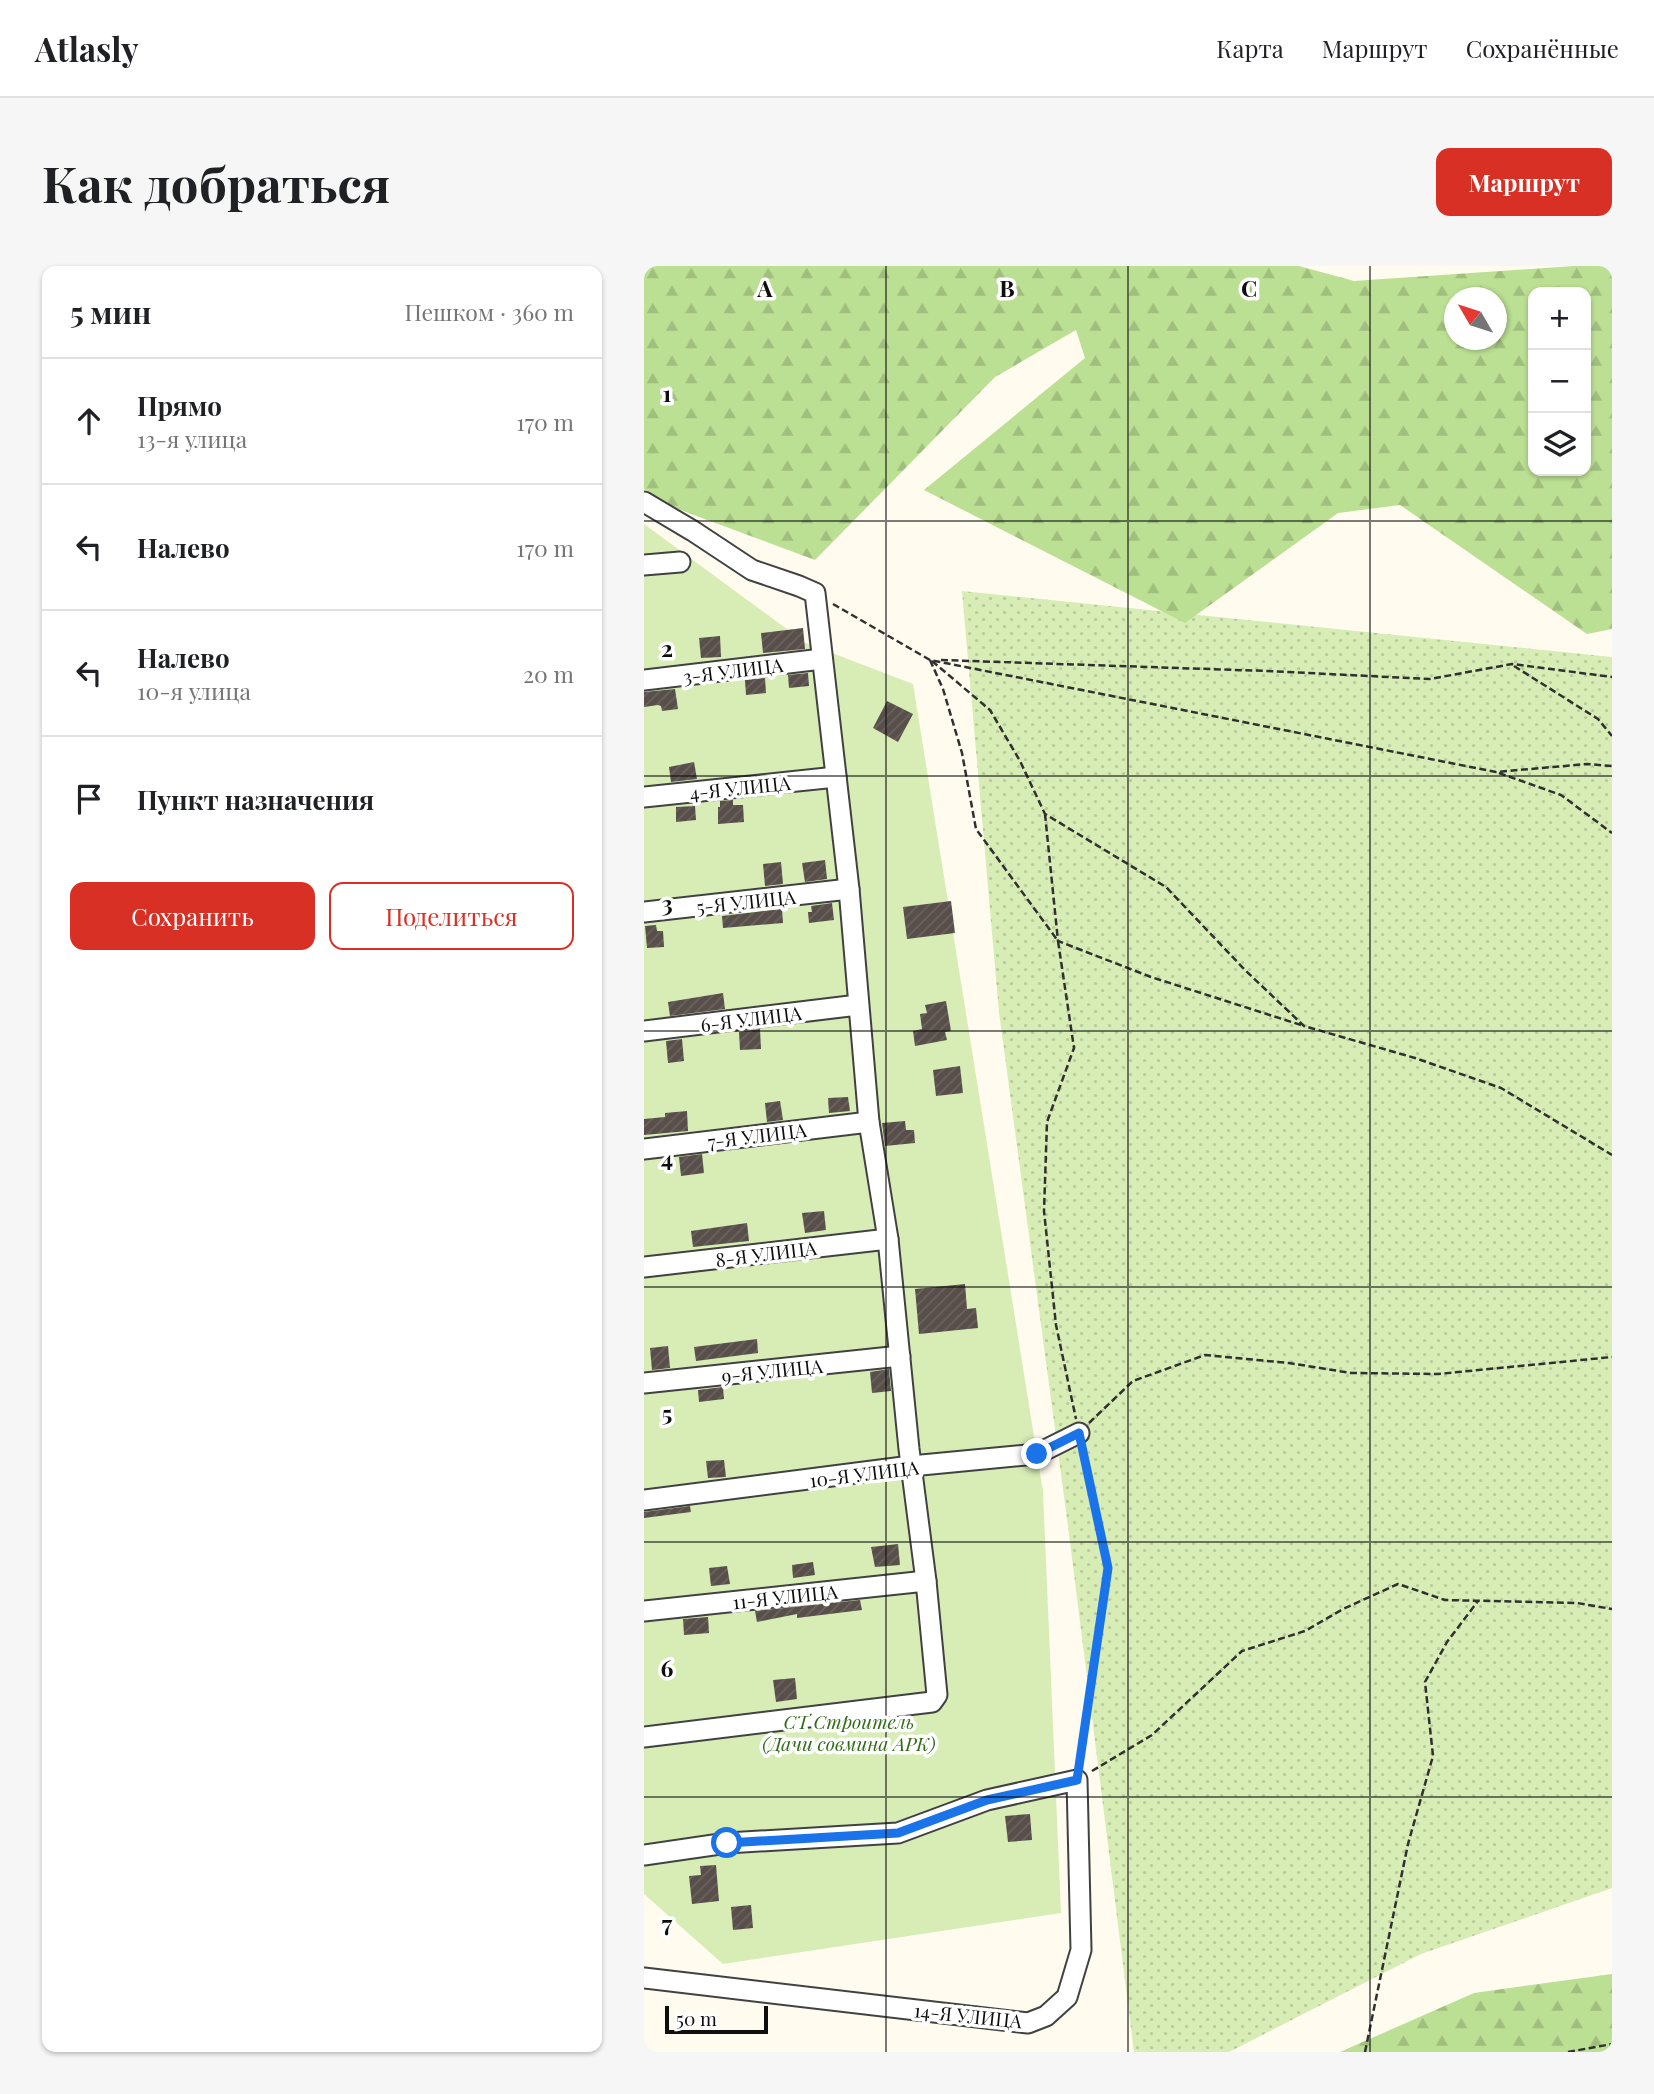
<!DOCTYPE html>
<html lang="ru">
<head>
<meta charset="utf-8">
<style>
  body { margin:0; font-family:"Playfair Display",serif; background:#f6f6f6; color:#202124 }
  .controls { position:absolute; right:21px; top:21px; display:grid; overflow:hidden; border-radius:14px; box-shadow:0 2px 5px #0004 }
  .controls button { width:63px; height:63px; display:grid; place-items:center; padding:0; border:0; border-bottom:2px solid #e0e0e0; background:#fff; color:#202124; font:35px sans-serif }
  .compass { position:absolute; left:800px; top:21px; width:63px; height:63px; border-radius:50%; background:#fff; box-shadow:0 2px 5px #0004; rotate:309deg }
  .scale { position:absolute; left:21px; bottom:18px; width:103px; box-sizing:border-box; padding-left:7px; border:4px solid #0e0e0e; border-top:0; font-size:19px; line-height:24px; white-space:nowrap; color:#0e0e0e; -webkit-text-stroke:5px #fff; paint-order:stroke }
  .stop { position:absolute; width:21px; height:21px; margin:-16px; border:5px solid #1a73e8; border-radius:50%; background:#fff }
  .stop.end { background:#1a73e8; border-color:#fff; box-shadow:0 2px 7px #0008 }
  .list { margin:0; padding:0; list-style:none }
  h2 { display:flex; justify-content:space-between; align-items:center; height:91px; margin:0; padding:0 28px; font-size:30px }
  h2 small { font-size:23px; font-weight:400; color:#757577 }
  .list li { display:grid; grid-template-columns:46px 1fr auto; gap:21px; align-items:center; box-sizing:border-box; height:126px; padding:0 28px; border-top:2px solid #e0e0e0 }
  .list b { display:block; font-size:26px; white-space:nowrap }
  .list p { margin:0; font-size:23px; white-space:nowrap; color:#757577 }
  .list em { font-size:23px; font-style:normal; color:#757577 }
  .actions { display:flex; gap:14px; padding:21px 28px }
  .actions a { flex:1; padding:16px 0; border:2px solid #d93025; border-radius:14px; text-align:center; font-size:24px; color:#d93025 }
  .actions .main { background:#d93025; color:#fff }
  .icon { flex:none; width:38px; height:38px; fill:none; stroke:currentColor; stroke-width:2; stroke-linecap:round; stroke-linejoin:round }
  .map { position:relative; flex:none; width:968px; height:1786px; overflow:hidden; border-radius:14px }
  header { display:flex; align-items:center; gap:42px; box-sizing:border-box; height:98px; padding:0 35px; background:#fff; border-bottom:2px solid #e0e0e0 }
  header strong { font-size:33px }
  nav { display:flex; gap:38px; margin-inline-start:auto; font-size:24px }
  .intro { display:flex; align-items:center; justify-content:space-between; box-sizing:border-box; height:168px; padding:0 42px }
  h1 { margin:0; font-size:49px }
  .button { padding:18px 32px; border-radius:14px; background:#d93025; color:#fff; font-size:24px; font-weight:700 }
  main { display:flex; gap:42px; padding:0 42px }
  aside { flex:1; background:#fff; border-radius:14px; box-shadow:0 2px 5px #0004 }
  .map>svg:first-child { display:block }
</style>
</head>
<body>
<header>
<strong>Atlasly</strong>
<nav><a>Карта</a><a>Маршрут</a><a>Сохранённые</a></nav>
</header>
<div class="intro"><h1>Как добраться</h1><a class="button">Маршрут</a></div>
<main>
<aside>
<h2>5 мин<small>Пешком · 360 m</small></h2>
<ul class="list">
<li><svg class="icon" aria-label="ahead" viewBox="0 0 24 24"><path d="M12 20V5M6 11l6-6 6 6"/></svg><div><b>Прямо</b><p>13-я улица</p></div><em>170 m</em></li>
<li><svg class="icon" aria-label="left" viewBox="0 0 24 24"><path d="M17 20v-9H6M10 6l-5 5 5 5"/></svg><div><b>Налево</b></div><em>170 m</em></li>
<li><svg class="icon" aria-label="left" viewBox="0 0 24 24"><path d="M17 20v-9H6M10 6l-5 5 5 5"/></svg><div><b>Налево</b><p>10-я улица</p></div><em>20 m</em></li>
<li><svg class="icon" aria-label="arrive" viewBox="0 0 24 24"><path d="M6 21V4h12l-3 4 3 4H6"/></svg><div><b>Пункт назначения</b></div></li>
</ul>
<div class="actions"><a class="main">Сохранить</a><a>Поделиться</a></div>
</aside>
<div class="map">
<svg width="968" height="1786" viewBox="0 0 968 1786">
  <defs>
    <pattern id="grass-dots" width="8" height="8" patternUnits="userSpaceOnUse" patternTransform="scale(1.75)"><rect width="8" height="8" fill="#d7edb5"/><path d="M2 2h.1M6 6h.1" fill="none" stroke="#b7ca9a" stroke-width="1.8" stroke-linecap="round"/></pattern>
    <pattern id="forest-firs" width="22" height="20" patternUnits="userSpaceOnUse" patternTransform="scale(1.75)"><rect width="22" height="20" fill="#bbdf93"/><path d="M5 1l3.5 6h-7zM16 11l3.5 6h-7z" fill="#a0be7e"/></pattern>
    <pattern id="building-hatch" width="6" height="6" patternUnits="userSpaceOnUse" patternTransform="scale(1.75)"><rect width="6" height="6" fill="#584e4a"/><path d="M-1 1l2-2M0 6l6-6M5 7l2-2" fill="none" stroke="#6b6360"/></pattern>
  </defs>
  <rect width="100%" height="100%" fill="#fffbef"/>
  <polygon fill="url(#grass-dots)" points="318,325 968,391 968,1622 777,1688 585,1786 490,1786 424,1260 355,746"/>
  <g fill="url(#forest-firs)" fill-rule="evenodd">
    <path d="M 0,0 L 655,0 L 710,15 L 930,0 L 968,0 L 968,363 L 943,368 L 756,239 L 694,247 L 541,357 L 280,224 L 441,92 L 432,64 L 351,111 L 171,294 L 23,239 L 0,223 ZM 889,26 L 942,26 L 942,205 L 889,205 ZM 810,32 L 852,32 L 852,74 L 810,74 Z"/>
    <polygon points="968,1708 968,1786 696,1786 830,1727"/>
  </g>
  <polygon fill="#d7edb5" points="0,258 162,377 269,418 399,1226 417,1647 79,1698 0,1628"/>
  <g fill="url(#building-hatch)">
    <polygon points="159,362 161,383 119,387 117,367"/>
    <polygon points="76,370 77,391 57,392 55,372"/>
    <polygon points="164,407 165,420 145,422 144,409"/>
    <polygon points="121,412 122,427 102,429 101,414"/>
    <polygon points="31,423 34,443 18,445 17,440 14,439 0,441 0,426"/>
    <polygon points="243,435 269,448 254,476 229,462"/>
    <polygon points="50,496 53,513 27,516 25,501"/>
    <polygon points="89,534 89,539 99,539 100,556 74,558 74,541 76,541 76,535"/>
    <polygon points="51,540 52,554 32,556 32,541"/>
    <polygon points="181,594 183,613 161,616 158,597"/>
    <polygon points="137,596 139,618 121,620 119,598"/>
    <polygon points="307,635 311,667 263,673 259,641"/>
    <polygon points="188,637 190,654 165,657 164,646 168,646 167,640"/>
    <polygon points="138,643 139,657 79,662 78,650"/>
    <polygon points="12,659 13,665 19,665 20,681 3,682 1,660"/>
    <polygon points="79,727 81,743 26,750 24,736"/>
    <polygon points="302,735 307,765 301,766 303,774 271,780 269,765 278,763 276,748 283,747 281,739"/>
    <polygon points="116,763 117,783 96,784 95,766"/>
    <polygon points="38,773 40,795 24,797 22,775"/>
    <polygon points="316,800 319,827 292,830 289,804"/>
    <polygon points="204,831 206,845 185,847 184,832"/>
    <polygon points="136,835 139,854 123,856 121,837"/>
    <polygon points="43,845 44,865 0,869 0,853 21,851 21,847"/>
    <polygon points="261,855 262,864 270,864 271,877 241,880 238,857"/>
    <polygon points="58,888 60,907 37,910 35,891"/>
    <polygon points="180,945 182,964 161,967 158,947"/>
    <polygon points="103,957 105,975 49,981 47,965"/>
    <polygon points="321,1018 323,1043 332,1042 334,1062 275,1068 271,1023"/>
    <polygon points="113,1073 114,1087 52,1095 50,1081"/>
    <polygon points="24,1080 26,1102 8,1104 6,1082"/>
    <polygon points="245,1103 247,1125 228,1127 226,1106"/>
    <polygon points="79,1121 80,1133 55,1136 54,1124"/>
    <polygon points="80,1194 82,1211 64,1212 62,1195"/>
    <polygon points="46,1240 47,1246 0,1252 0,1246"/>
    <polygon points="254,1278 256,1299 231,1301 227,1281"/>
    <polygon points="169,1296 171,1309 149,1312 148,1299"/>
    <polygon points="83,1300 86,1318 67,1320 65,1302"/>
    <polygon points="216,1334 218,1344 153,1352 153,1348 113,1356 111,1345"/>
    <polygon points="64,1351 65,1367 40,1369 39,1353"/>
    <polygon points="151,1412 153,1433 132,1436 129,1414"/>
    <polygon points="386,1548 388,1574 364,1576 361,1550"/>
    <polygon points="72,1599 75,1635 48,1638 45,1610 57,1609 56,1600"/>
    <polygon points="107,1639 109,1662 89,1664 87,1641"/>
  </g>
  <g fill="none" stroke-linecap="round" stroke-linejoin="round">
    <g stroke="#414141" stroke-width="23">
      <g id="minor">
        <polyline points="0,236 49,265 108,304 155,320 171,327 205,623 225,856 244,973 265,1183 282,1315 293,1429 288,1436 0,1471"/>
        <polyline points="0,299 36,296"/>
        <polyline points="0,414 178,393"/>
        <polyline points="0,531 192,511"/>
        <polyline points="0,646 205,623"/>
        <polyline points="0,765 214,739"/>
        <polyline points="0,883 225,856"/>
        <polyline points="0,1001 244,973"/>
        <polyline points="0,1117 256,1090"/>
        <polyline points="0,1234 267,1200 393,1188 435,1167"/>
        <polyline points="0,1345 282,1315"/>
        <polyline points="0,1589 83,1577 254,1567 343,1534 433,1514 437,1684 423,1731 402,1750 384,1757 0,1712"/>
      </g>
    </g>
    <g stroke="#303030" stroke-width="2.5" stroke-dasharray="7 3.5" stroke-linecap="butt">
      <polyline points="189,338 286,394 852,506 943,498 968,500"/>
      <polyline points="286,394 299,423 318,487 332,563 414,675 430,782 403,856 400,945 412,1059 432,1153"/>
      <polyline points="297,394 623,405 786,413 868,398 968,411"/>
      <polyline points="288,395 346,444 376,495 401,548 522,621 601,704 660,760 771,792 857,822 968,889"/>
      <polyline points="870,400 954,453 968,470"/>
      <polyline points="855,507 917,529 968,567"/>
      <polyline points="401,548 414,675 507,711 657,759"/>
      <polyline points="445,1157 489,1115 561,1089 645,1097 707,1107 794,1108 968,1091"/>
      <polyline points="435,1498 464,1302 439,1183"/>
      <polyline points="448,1505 508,1469 598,1385 661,1365 699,1343 754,1318 801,1334 933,1337 968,1343"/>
      <polyline points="721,1786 764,1578 789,1490 781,1416 803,1376 834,1335"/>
      <polyline points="924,1786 968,1778"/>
    </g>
    <use href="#minor" stroke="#fff" stroke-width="19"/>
  </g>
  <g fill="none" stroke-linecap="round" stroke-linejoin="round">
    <polyline stroke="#1a73e8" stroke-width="9" points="83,1577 254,1567 343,1534 433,1514 464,1302 435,1167 393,1188"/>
  </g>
  <path fill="none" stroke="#0e0e0e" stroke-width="2" stroke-opacity="0.55" d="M 242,0 L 242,1786M 484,0 L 484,1786M 726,0 L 726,1786M 0,255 L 968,255M 0,510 L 968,510M 0,765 L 968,765M 0,1021 L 968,1021M 0,1276 L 968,1276M 0,1531 L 968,1531"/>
  <g text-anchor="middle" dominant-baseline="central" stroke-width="7" stroke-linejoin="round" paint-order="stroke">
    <g font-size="19" fill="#0e0e0e" stroke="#fff">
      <text transform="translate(89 404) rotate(-7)">3-Я УЛИЦА</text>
      <text transform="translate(96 521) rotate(-6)">4-Я УЛИЦА</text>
      <text transform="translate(102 635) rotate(-6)">5-Я УЛИЦА</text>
      <text transform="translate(107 752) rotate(-7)">6-Я УЛИЦА</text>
      <text transform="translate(113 869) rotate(-7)">7-Я УЛИЦА</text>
      <text transform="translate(122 987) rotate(-7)">8-Я УЛИЦА</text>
      <text transform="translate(128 1104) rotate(-6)">9-Я УЛИЦА</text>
      <text transform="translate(220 1207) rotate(-7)">10-Я УЛИЦА</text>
      <text transform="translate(141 1330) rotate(-6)">11-Я УЛИЦА</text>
      <text transform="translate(324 1749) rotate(6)">14-Я УЛИЦА</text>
    </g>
    <g font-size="19" font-style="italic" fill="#316b19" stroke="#fff">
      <text x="205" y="1455">СТ Строитель<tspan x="205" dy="22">(Дачи совмина АРК)</tspan></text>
    </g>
  </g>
  <g font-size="23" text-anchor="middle" font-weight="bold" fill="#0e0e0e" stroke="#fff" stroke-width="7" stroke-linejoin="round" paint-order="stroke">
    <text x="121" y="31">A</text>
    <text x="363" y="31">B</text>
    <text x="605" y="31">C</text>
    <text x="23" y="136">1</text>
    <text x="23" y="391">2</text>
    <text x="23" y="646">3</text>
    <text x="23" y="901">4</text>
    <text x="23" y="1156">5</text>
    <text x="23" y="1411">6</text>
    <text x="23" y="1666">7</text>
  </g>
</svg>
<div class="controls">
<button>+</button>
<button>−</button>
<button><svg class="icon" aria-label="layers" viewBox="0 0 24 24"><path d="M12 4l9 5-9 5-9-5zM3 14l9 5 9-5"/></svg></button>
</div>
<svg class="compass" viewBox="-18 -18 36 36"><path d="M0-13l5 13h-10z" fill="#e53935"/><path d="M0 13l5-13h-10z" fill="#757577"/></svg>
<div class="scale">50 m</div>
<div class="stop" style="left:83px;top:1577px"></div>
<div class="stop end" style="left:393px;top:1188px"></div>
</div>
</main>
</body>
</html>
